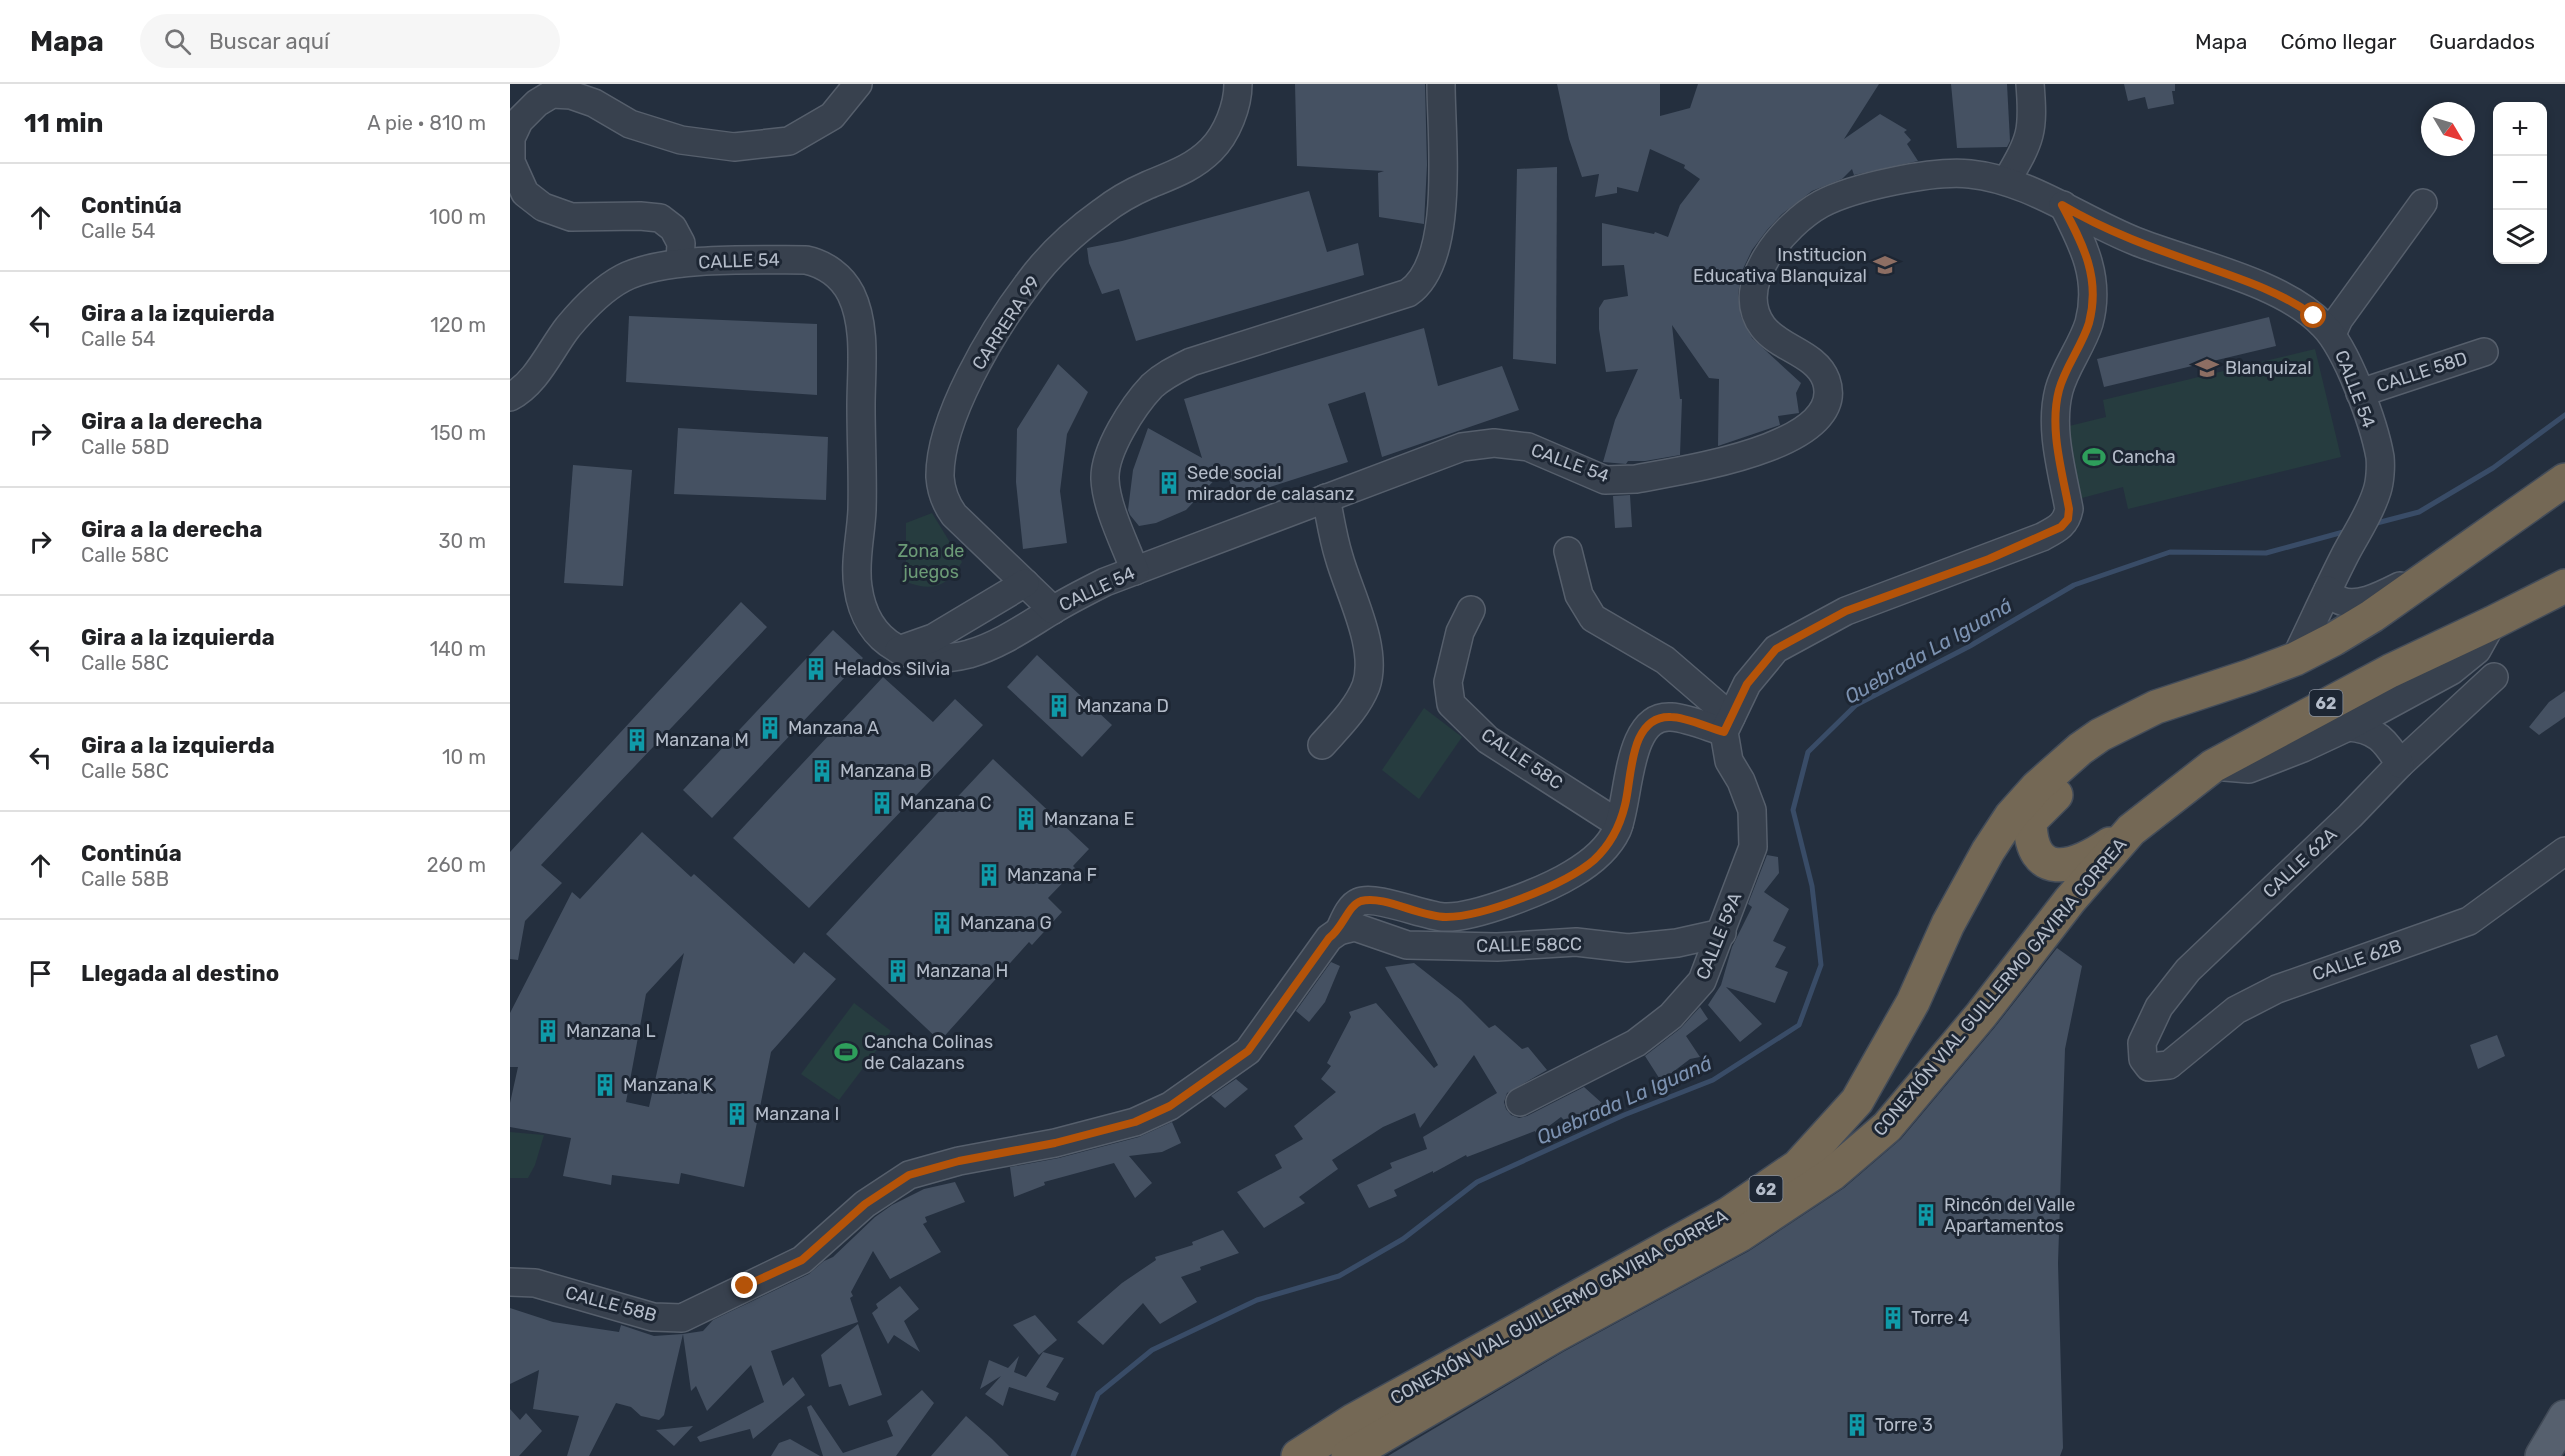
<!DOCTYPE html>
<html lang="es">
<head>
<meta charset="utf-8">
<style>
  body { margin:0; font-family:Rubik,sans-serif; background:#f6f6f6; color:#202124 }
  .controls { position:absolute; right:18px; top:18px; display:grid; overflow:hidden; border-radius:12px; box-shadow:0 3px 9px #0003 }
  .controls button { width:54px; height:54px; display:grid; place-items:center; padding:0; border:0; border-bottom:2px solid #e0e0e0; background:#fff; color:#202124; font:30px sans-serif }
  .compass { position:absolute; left:1911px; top:18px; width:54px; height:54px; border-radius:50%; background:#fff; box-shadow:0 3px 9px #0003; rotate:128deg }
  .stop { position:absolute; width:18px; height:18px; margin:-14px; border:4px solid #b45309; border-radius:50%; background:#fff }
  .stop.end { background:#b45309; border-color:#fff; box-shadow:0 2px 6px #0008 }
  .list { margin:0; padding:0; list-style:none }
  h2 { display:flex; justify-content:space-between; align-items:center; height:78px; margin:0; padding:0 24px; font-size:26px }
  h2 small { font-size:20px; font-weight:400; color:#757577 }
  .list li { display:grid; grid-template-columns:39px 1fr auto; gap:18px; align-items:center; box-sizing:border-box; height:108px; padding:0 24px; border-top:2px solid #e0e0e0 }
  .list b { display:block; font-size:22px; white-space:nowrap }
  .list p { margin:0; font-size:20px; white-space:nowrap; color:#757577 }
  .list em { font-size:20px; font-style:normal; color:#757577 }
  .icon { flex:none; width:33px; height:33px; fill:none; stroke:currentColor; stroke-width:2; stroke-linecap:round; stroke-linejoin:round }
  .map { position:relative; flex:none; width:2055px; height:1372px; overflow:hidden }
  header { display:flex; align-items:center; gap:36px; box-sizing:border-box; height:84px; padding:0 30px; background:#fff; border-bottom:2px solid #e0e0e0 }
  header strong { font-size:28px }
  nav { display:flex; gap:33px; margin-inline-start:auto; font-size:21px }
  .search { width:420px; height:54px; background:#f6f6f6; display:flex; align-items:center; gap:15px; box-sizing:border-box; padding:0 21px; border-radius:33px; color:#757577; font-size:22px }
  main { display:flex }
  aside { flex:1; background:#fff }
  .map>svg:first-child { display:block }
</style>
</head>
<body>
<header>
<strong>Mapa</strong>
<div class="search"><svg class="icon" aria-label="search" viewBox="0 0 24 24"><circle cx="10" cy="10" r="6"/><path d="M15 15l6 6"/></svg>Buscar aquí</div>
<nav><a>Mapa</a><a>Cómo llegar</a><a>Guardados</a></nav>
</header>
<main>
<aside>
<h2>11 min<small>A pie · 810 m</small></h2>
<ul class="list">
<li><svg class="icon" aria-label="ahead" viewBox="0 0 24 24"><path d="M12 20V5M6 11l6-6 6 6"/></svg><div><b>Continúa</b><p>Calle 54</p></div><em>100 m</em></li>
<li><svg class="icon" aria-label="left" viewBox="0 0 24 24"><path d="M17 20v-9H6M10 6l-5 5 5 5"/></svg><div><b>Gira a la izquierda</b><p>Calle 54</p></div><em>120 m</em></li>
<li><svg class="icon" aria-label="right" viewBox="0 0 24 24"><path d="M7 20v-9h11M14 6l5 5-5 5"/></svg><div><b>Gira a la derecha</b><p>Calle 58D</p></div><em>150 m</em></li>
<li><svg class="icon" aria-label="right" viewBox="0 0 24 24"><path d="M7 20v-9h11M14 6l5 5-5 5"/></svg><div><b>Gira a la derecha</b><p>Calle 58C</p></div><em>30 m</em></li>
<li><svg class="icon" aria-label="left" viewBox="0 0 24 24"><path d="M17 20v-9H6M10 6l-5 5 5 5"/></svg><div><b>Gira a la izquierda</b><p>Calle 58C</p></div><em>140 m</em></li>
<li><svg class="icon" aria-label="left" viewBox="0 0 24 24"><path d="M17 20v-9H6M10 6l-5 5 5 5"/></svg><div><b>Gira a la izquierda</b><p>Calle 58C</p></div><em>10 m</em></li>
<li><svg class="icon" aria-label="ahead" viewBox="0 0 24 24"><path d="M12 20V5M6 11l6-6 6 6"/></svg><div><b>Continúa</b><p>Calle 58B</p></div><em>260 m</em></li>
<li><svg class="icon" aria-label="arrive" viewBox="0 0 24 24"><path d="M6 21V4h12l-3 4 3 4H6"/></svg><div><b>Llegada al destino</b></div></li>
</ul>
</aside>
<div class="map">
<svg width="2055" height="1372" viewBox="0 0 2055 1372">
  <rect width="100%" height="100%" fill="#242f3e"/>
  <g fill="#263c3f">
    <polygon points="1805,265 1831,373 1618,425 1613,403 1572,414 1555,343 1596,333 1593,316"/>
    <path d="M 422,429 L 452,478 C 437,503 423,508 396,498 L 396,439 Z"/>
    <polygon points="914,624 952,653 909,715 872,686"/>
    <polygon points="344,919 381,947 329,1016 291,990"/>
    <polygon points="0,1048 34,1051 25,1081 18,1094 0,1094"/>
  </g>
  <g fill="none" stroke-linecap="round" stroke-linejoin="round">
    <g stroke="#394c67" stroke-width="5">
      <polyline points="1863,440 1909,428 1983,384 2055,331"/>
      <polyline points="563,1372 588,1310 642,1266 747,1216 829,1192 893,1155 967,1098 1114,1031 1203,996 1289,941 1311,881 1302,802 1283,726 1298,668 1346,621 1460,562 1564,501 1660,468 1756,469 1837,447"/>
    </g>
  </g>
  <g fill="#455162" fill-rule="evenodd">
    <polygon points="785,0 915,0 917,81 914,140 869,133 868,89 874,87 787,82"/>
    <polygon points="1047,0 1150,0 1150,32 1180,24 1188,0 1369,0 1334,55 1370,30 1397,46 1394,48 1401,56 1397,60 1408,77 1344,91 1342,85 1332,95 1302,107 1272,130 1257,146 1242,166 1232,187 1228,210 1231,233 1242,254 1291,299 1286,309 1289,329 1268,332 1270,341 1208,362 1209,295 1199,294 1162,241 1170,315 1172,315 1170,371 1135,377 1118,377 1116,380 1093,378 1105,336 1128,285 1096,288 1089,245 1089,224 1094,216 1118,212 1114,181 1092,182 1092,139 1144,150 1145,148 1158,153 1170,121 1190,95 1174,84 1175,81 1140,65 1128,108 1107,103 1107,109 1085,113 1089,90 1072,93 1059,55"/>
    <polygon points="1441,0 1497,0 1500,57 1497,63 1447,64"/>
    <polygon points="1614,0 1665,0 1665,7 1662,7 1664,20 1638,25 1635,13 1618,17"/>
    <polygon points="1047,83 1046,280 1003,275 1007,85"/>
    <polygon points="799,107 817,168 848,159 854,191 626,257 609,205 592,210 579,179 577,164 612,157"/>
    <polygon points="119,232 307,240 307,311 116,298"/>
    <polygon points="1759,233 1766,262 1594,303 1587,275"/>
    <polygon points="914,244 928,302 992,282 1009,326 872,373 855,308 818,320 838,378 726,414 715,385 676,426 646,439 629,442 620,431 618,426 623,386 638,344 692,374 674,315"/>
    <polygon points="548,280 578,308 557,350 550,407 557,459 513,465 506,398 507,345"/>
    <polygon points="168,344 318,353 316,416 164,410"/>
    <polygon points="63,381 122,386 113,502 54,499"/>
    <polygon points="1120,411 1122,443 1105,444 1103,412"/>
    <polygon points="231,518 257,543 31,781 52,799 15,837 8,876 0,875 0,768"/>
    <polygon points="323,546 353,574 202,734 173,706"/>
    <polygon points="527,571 602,641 572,673 497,603"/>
    <polygon points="373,593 423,638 445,615 473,641 299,824 223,754"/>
    <polygon points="2055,607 2055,633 2029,651 2019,643 2039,618"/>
    <polygon points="483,675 579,765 563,782 566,785 538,814 552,828 522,861 519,858 430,957 316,850 436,720 439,722"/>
    <path d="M 132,748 L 181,793 L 184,790 L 284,880 L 294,868 L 326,895 L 261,968 L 234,1103 L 171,1089 L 169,1100 L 102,1091 L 101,1101 L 53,1092 L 61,1054 L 0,1043 L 0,1019 L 8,983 L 0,983 L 0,929 L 62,808 L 70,815 ZM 174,869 L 139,1023 L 116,1018 L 136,910 Z"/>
    <polygon points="1257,771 1268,773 1269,789 1254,808 1279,825 1263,857 1276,863 1265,883 1278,888 1265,919 1216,903 1252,940 1230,958 1198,921 1211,901 1222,863 1242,823 1238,820"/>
    <polygon points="1547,864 1572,882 1555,965 1548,1179 1553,1364 1550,1372 878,1372 1053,1268 1239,1167 1334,1104 1391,1055 1485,943"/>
    <polygon points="821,878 830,882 815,918 799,938 786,927"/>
    <polygon points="904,879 951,916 979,944 985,941 1012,965 1018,963 1037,986 997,1009 994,1018 996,1025 1001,1031 1009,1034 1017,1032 1074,1003 1093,1020 1057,1039 1051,1033 1027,1051 1025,1047 957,1073 956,1071 923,1089 923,1087 884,1106 887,1112 859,1124 847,1101 882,1084 880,1079 917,1065 913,1053 987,1009 964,971 910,1044 905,1029 873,1043 822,1076 828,1085 789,1113 795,1119 754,1144 727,1108 772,1084 765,1071 793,1055 784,1042 826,1008 811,995 821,982 817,979 841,933 839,928 866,919 924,984 928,981 875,883"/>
    <polygon points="1190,923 1198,935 1176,952 1190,973 1180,975 1151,997 1135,972 1171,944"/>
    <polygon points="1987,951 1995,972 1968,985 1960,961"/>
    <polygon points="726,995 738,1005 715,1024 701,1012"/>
    <polygon points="662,1038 671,1059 652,1068 619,1072 642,1099 625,1114 604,1079 534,1098 535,1101 504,1113 500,1083 549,1074 629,1053"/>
    <polygon points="445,1098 455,1118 415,1133 417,1138 413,1140 431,1168 380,1195 363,1167 341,1208 343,1212 340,1214 348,1238 261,1267 273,1302 283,1293 295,1311 243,1355 240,1345 190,1358 187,1353 254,1318 241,1281 197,1327 186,1302 181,1307 173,1250 193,1247 203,1236 299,1190 314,1177 323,1173 365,1133 382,1121 414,1105"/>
    <polygon points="713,1146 729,1169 690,1183 691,1186 671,1193 687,1218 650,1240 633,1219 593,1261 567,1238 612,1199 646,1176 645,1173 683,1161 682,1158"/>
    <polygon points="390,1202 409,1225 394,1237 410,1268 384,1251 378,1260 362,1229 368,1224 366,1220"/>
    <polygon points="0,1224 43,1238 63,1241 109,1248 111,1241 144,1252 173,1250 154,1331 149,1336 131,1332 121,1323 106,1319 79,1372 57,1372 69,1332 23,1325 29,1286 0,1300"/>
    <polygon points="525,1231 547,1256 529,1271 503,1241"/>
    <polygon points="348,1240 372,1311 339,1322 331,1300 319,1303 311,1271"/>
    <polygon points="533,1268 554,1274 536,1303 549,1309 545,1317 499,1303 493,1322 475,1310 491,1292 470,1305 479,1276 498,1284 509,1272 504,1288 516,1293"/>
    <polygon points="412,1306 424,1319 386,1372 313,1372 297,1323 301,1321 333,1369 383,1352 377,1337"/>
    <polygon points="0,1325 10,1336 16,1329 32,1347 9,1372 0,1372"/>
    <polygon points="456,1332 482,1355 499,1372 421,1372"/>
    <polygon points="183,1342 164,1362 146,1346"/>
    <polygon points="280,1355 310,1372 261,1372 269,1359"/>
  </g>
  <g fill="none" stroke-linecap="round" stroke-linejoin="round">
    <g stroke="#565f6c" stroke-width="30">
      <g id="minor">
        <path d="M 1497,96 C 1521,55 1524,48 1520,0"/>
        <polyline points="170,179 171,159 163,144 150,134 130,132 61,133 33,123 15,109 1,78 1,54 9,37 27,19 42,10 61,11 84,19 120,40 171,56 224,63 279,57 322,32 348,0"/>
        <polyline points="1822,250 1829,235 1913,119"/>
        <polyline points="1850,309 1974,268"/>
        <path d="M 0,313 C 27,299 40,266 58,243 C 73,225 92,205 113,194 C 155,172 247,176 296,176 C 315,180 332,192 341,210 C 357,243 351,286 351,322 C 351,357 353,392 352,426 C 351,451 344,478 348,503 C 356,562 404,584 459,570 C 490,561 515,543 543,526 C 559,516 577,507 595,498 L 952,363 L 984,359 L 1018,363 L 1095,396 L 1126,395 C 1166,387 1340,364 1316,296 C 1306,269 1270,265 1253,243 C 1221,201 1275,140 1311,120 C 1343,103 1423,86 1460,90 C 1519,96 1570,135 1625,157 C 1680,179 1773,198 1813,241 C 1837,265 1864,339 1870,373 C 1871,383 1870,398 1867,407 C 1860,430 1847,448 1836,469 C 1818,504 1802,540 1785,575"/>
        <polyline points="1058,467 1069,511 1083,534 1155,576 1221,633"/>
        <path d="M 625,487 C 615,460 596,423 595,395 C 594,367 623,322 642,302 C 654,291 667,285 681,278 L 898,209 C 946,177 931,53 931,0"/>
        <path d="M 1818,506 C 1821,509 1825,514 1829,516 C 1847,525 1874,510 1890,502"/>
        <path d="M 543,526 L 444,431 C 436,420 431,407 430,393 C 429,335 483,246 517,201 C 537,173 564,148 592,128 C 606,117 622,108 638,101 C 662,91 683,84 701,66 C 717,50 728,22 728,0"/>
        <polyline points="961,526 950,548 938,598 941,620 978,656 1109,740"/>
        <polyline points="389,566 423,554 515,499"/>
        <polyline points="1984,593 1890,680 1840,732 1678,886 1649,923 1632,959 1633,975 1639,983 1659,981 1726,926 1767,905 1959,837 2055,767"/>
        <path d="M 1838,643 C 1867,645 1875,657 1890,680"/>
        <path d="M 812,661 C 828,643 847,625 856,602 C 869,564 839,509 829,473 C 823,454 820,433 816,414"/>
        <polyline points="1703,682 1739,685 1793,664 1838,643 1941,587 1967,566 1982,539"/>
        <path d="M 829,847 C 834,837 839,822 849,818 C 865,811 912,831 933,833 C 963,835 1036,806 1062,790 C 1079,780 1098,765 1107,746 C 1120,716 1116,630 1161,633 C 1178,634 1198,643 1214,648"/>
        <path d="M 1010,1018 L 1126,959 L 1161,932 L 1192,897 L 1243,763 L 1242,726 L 1231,697 L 1219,677 L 1214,648 L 1237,600 L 1266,565 L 1336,527 L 1532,453 C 1547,445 1556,441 1559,425 C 1552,387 1539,344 1549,306 C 1555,283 1572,262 1579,239 C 1591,194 1573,160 1553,121"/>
        <polyline points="0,1198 25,1199 143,1233 172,1234 292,1176 355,1120 399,1091 449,1077 545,1059 625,1038 660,1022 738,967 819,854 829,847 845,843 897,861 987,863 1066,858 1118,864 1167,859 1212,849"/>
      </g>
    </g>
    <g stroke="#414a57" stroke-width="36">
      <polyline id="major" points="2032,1372 2055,1333"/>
    </g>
    <g stroke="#434c59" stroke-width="36">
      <g id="highway">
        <path d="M 1546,711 L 1520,737 C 1521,798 1563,785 1600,760"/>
        <polyline points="788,1372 844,1336 1218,1130 1288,1082 1347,1017 1403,918 1438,840 1478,767 1501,732 1527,703 1570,665 1590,651 1646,623 1740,592 1785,575 1824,555 1862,532 2055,396"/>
        <polyline points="838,1372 1044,1252 1230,1151 1322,1090 1377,1043 1471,931 1560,816 1621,746 1703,682 1880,587 1982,539 2055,502"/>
      </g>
    </g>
    <use href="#minor" stroke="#38414e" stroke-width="27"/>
    <use href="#major" stroke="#56606e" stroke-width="33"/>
    <use href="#highway" stroke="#746855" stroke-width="33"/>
  </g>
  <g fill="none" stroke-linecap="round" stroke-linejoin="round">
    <path stroke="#b45309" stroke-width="8" d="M 235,1202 L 292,1176 L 355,1120 L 399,1091 L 449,1077 L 545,1059 L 625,1038 L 660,1022 L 738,967 L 819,854 C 833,844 838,821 851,817 C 875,811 909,833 936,833 C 973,833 1055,801 1084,776 C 1099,762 1110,742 1115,721 C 1122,694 1119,631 1161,633 C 1176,633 1199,644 1214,648 L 1237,600 L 1266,565 L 1336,527 L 1479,475 L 1551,443 L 1558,435 L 1559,425 C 1552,387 1539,344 1549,306 C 1555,283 1572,262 1579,239 C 1591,194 1573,160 1552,121 C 1599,149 1649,166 1700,184 C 1737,197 1772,209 1804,232"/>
  </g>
  <defs>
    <g id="school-bare" transform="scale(1.8)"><path d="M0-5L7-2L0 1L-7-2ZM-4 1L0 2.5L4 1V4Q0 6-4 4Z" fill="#8d6e63" stroke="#1d2633" stroke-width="2.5" paint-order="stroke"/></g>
    <g id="stadium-bare" transform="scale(1.8)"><path d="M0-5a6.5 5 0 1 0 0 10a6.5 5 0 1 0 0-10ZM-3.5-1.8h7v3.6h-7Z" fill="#2e9e5b" stroke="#1d2633" stroke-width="2.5" paint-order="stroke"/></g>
    <g id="building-bare" transform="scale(1.8)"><path d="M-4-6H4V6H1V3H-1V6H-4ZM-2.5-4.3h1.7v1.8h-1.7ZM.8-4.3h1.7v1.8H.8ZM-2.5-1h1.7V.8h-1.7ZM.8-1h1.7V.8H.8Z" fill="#0f9aa8" stroke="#1d2633" stroke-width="2.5" paint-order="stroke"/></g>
  </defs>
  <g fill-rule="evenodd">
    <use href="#school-bare" x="1375" y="181"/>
    <use href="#school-bare" x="1697" y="284"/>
    <use href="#stadium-bare" x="1584" y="373"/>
    <use href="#building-bare" x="659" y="399"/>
    <use href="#building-bare" x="306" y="585"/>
    <use href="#building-bare" x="549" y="622"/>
    <use href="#building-bare" x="260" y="644"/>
    <use href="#building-bare" x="127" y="656"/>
    <use href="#building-bare" x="312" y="687"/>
    <use href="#building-bare" x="372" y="719"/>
    <use href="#building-bare" x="516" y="735"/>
    <use href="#building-bare" x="479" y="791"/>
    <use href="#building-bare" x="432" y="839"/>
    <use href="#building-bare" x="388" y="887"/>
    <use href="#building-bare" x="38" y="947"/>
    <use href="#stadium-bare" x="336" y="968"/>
    <use href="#building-bare" x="95" y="1001"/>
    <use href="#building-bare" x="227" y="1030"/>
    <use href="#building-bare" x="1416" y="1131"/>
    <use href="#building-bare" x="1383" y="1234"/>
    <use href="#building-bare" x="1347" y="1341"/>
  </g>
  <g text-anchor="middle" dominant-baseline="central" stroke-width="6" stroke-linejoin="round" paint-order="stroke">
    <g fill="#1d2633" stroke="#878f9c" stroke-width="1.5">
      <rect x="1799.5" y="606" width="33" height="26" rx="4.5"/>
      <rect x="1239.5" y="1092" width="33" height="26" rx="4.5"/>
    </g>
    <g font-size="16" font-weight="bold" fill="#b4bcc9">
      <text x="1816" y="619">62</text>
      <text x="1256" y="1105">62</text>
    </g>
    <g font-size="18" fill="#b4bcc9" stroke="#1d2633" text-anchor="start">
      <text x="1357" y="171" text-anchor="end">Institucion<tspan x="1357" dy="21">Educativa Blanquizal</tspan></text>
      <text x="1715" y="284">Blanquizal</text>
      <text x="1602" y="373">Cancha</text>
      <text x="677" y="389">Sede social<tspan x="677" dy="21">mirador de calasanz</tspan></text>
      <text x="324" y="585">Helados Silvia</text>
      <text x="567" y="622">Manzana D</text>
      <text x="278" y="644">Manzana A</text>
      <text x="145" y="656">Manzana M</text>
      <text x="330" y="687">Manzana B</text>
      <text x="390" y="719">Manzana C</text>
      <text x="534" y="735">Manzana E</text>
      <text x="497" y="791">Manzana F</text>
      <text x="450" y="839">Manzana G</text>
      <text x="406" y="887">Manzana H</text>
      <text x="56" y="947">Manzana L</text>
      <text x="354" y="958">Cancha Colinas<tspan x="354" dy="21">de Calazans</tspan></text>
      <text x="113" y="1001">Manzana K</text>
      <text x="245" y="1030">Manzana I</text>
      <text x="1434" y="1121">Rincón del Valle<tspan x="1434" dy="21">Apartamentos</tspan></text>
      <text x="1401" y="1234">Torre 4</text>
      <text x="1365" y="1341">Torre 3</text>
    </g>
    <g font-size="18" fill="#b4bcc9" stroke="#1d2633">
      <text transform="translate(229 177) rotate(-2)">CALLE 54</text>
      <text transform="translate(496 239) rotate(-57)">CARRERA 99</text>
      <text transform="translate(1912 288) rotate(-18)">CALLE 58D</text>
      <text transform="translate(1845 305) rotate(69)">CALLE 54</text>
      <text transform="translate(1060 379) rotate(20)">CALLE 54</text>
      <text transform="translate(587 505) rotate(-25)">CALLE 54</text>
      <text transform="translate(1012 675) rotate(34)">CALLE 58C</text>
      <text transform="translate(1790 779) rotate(-43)">CALLE 62A</text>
      <text transform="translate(1209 852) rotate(-68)">CALLE 59A</text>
      <text transform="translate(1019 861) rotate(-1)">CALLE 58CC</text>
      <text transform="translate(1847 876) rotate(-19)">CALLE 62B</text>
      <text transform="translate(1490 903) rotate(-50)">CONEXIÓN VIAL GUILLERMO GAVIRIA CORREA</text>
      <text transform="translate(101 1220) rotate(15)">CALLE 58B</text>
      <text transform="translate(1049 1223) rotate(-29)">CONEXIÓN VIAL GUILLERMO GAVIRIA CORREA</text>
    </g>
    <g font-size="18" fill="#6b9a76" stroke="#1d2633">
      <text x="421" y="467">Zona de<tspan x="421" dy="21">juegos</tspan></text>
    </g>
    <g font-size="20" font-style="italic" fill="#7c92b1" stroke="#1d2633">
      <text transform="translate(1418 567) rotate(-30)">Quebrada La Iguaná</text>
      <text transform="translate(1114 1016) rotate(-24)">Quebrada La Iguaná</text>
    </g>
  </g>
</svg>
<div class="controls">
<button>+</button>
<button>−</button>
<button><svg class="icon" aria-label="layers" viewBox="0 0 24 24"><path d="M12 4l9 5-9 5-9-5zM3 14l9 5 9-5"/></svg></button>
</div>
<svg class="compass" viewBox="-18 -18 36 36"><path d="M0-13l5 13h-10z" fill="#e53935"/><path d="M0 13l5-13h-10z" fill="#757577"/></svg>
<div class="stop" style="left:1804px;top:232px"></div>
<div class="stop end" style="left:235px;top:1202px"></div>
</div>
</main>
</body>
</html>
